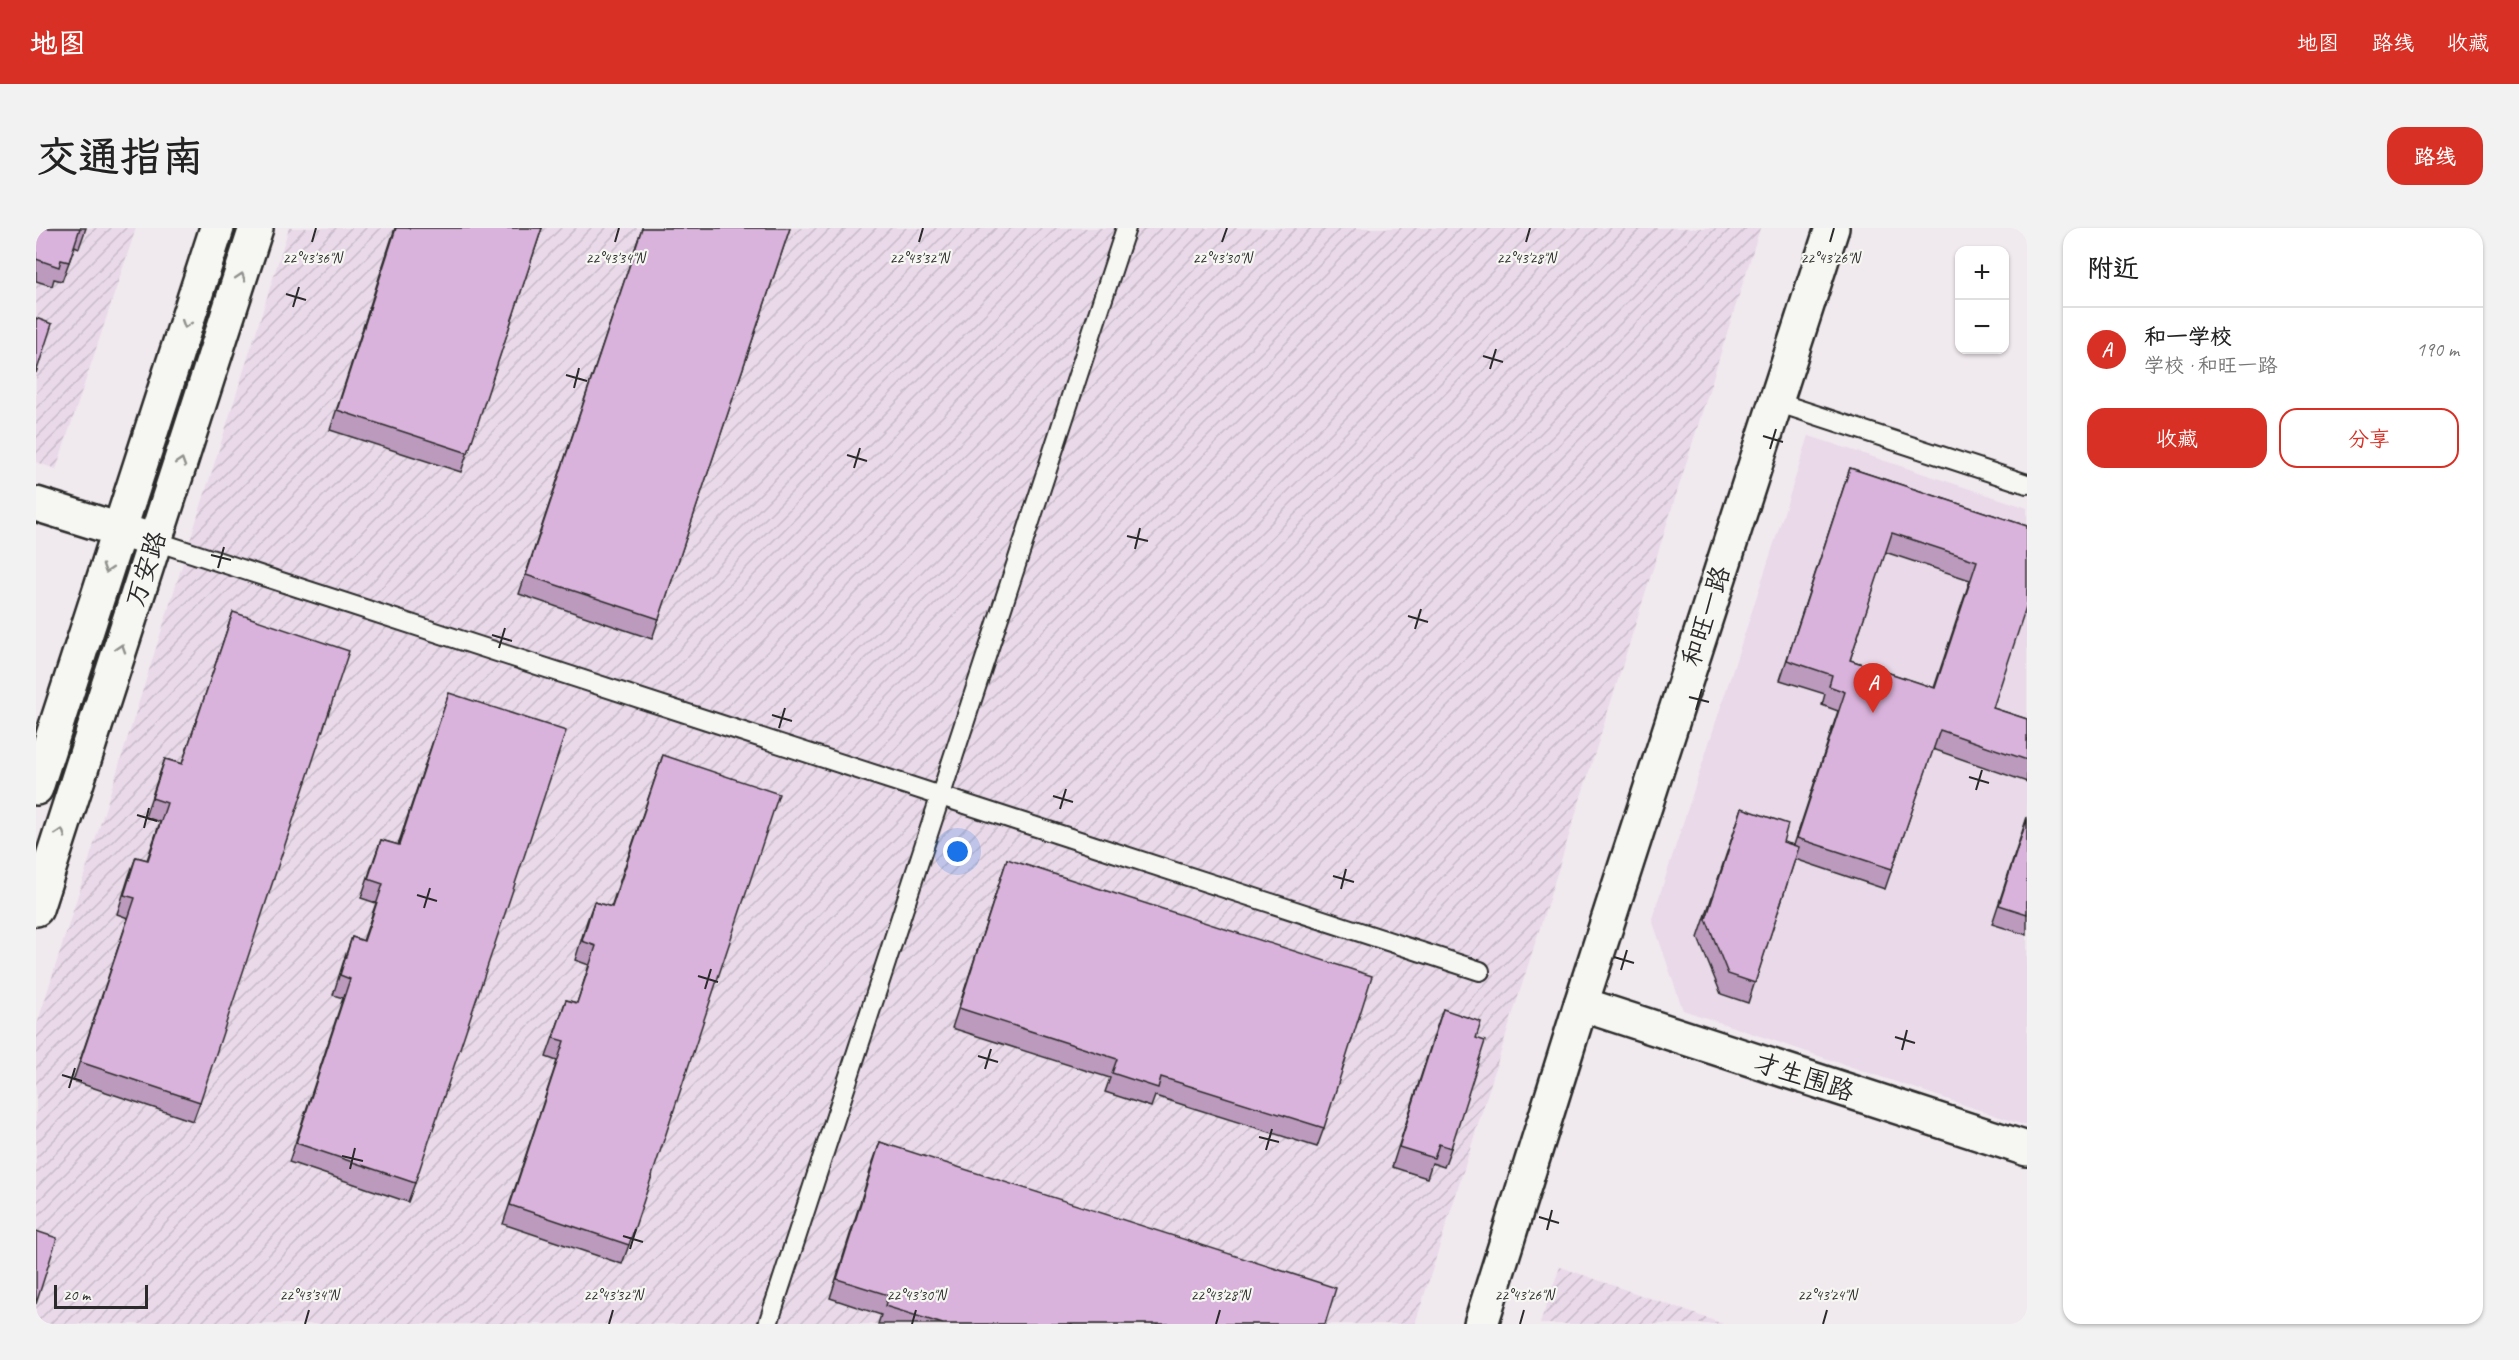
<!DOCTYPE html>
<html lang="zh">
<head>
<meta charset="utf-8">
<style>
  body { margin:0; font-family:Caveat,"LXGW WenKai TC",sans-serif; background:#f2f2f2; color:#222 }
  .controls { position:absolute; right:18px; top:18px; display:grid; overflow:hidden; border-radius:12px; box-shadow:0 2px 4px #0004 }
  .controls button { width:54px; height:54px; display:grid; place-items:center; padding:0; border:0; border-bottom:2px solid #e0e0e0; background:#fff; color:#222; font:30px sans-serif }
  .scale { position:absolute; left:18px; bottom:15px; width:94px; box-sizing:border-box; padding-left:6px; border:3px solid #2b2b2b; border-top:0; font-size:16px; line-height:21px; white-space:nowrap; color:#2b2b2b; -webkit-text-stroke:4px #f6f6f2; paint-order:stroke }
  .you { position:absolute; left:922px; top:624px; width:21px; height:21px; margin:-15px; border:4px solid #fff; border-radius:50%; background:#1a73e8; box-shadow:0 0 0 9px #1a73e833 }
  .badge { display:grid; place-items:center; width:39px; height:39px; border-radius:50%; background:#d93025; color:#fff; font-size:20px; font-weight:700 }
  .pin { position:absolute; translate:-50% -50px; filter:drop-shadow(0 2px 3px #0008) }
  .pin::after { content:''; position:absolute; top:32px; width:21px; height:18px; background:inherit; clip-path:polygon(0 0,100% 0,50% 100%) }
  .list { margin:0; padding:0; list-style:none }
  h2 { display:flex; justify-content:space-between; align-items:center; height:78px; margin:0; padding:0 24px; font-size:26px }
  h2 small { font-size:20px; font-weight:400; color:#767676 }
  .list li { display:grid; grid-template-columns:39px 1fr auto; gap:18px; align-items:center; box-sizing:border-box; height:84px; padding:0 24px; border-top:2px solid #e0e0e0 }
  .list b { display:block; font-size:22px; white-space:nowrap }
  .list p { margin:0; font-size:20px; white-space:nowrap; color:#767676 }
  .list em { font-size:20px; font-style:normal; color:#767676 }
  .actions { display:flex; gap:12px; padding:18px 24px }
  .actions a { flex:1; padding:14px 0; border:2px solid #d93025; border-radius:18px; text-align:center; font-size:21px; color:#d93025 }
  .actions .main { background:#d93025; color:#fff }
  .map { position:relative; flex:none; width:1991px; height:1096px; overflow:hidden; border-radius:18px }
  header { display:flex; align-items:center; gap:36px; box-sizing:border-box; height:84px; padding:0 30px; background:#d93025; color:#fff }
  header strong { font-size:28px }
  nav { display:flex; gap:33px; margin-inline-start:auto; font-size:21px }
  .intro { display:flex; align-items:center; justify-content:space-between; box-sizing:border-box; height:144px; padding:0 36px }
  h1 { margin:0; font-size:42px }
  .button { padding:15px 27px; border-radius:18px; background:#d93025; color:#fff; font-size:21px; font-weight:700 }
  main { display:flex; gap:36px; padding:0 36px }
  aside { flex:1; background:#fff; border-radius:18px; box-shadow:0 2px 4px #0004 }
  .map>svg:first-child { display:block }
</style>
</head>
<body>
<header>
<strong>地图</strong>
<nav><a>地图</a><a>路线</a><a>收藏</a></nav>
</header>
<div class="intro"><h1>交通指南</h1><a class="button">路线</a></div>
<main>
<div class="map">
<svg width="1991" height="1096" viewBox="0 0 1991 1096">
  <defs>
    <pattern id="industrial-furrows" width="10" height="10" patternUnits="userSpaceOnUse" patternTransform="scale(1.5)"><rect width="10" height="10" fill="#e9d9e9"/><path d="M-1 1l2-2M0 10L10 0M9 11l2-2" fill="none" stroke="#c8bac8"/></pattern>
  </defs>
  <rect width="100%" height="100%" fill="#f0e9ee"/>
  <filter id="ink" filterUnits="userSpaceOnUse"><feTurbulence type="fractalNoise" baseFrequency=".0167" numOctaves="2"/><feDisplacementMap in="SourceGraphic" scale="12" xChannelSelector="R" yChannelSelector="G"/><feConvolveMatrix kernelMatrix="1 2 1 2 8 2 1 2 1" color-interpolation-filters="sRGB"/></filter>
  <g filter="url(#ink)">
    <polygon fill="#e9d9e9" points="1773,208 1991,280 1991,898 1647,782 1616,691"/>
    <g fill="url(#industrial-furrows)">
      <polygon points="0,0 100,0 20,241 0,234"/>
      <polygon points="253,0 1724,0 1379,1096 0,1096 0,800"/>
      <polygon points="1524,1039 1687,1096 1504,1096"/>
    </g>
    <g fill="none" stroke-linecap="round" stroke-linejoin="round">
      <g stroke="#2b2b2b" stroke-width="22">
        <g id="service">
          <polyline points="1740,174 1991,256"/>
          <polyline points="119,313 1444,743"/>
          <polyline points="732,1096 1090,0"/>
        </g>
      </g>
      <g stroke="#2b2b2b" stroke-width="38">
        <g id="minor">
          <polyline points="0,276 119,313"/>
          <polyline points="1545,776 1991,921"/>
          <polyline points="1445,1096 1545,776 1796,0"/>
        </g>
      </g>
      <g stroke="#2b2b2b" stroke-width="38">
        <g id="tertiary">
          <polyline points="0,560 181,0"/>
          <polyline points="0,681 220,0"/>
        </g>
      </g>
      <use href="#service" stroke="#f6f6f2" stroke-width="18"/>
      <use href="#minor" stroke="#f6f6f2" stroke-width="33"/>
      <use href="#tertiary" stroke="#f6f6f2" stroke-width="33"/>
    </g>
    <g fill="#bb9abd" stroke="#2b2b2b" stroke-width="1.5" fill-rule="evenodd">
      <polygon points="0,0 50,0 43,20 39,18 26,53 18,51 16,58 0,53"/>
      <polygon points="359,0 506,0 425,244 294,202"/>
      <polygon points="606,0 754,0 616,411 483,366"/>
      <path d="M 1814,240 L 1991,298 L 1957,480 L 1991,491 L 1991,554 L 1897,521 L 1849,661 L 1759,631 L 1712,775 L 1685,766 L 1662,710 L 1706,580 L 1747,614 L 1758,617 L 1802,483 L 1786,477 L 1789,466 L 1744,452 ZM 1849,324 L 1934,352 L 1898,460 L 1814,432 Z"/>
      <polygon points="197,384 164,874 157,893 37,853 92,690 81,686 93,648 100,629 111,632 124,594 109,589 122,550 129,531 146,536"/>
      <polygon points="413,465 379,955 372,974 253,934 307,770 297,767 309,729 316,709 327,713 340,675 325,670 338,631 345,612 362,617"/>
      <polygon points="627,527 593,1017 586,1036 467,996 521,833 510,829 530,772 541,775 553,737 539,732 551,693 558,674 575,679"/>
      <polygon points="1991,589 1991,707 1956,696"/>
      <polygon points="971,631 1288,900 1281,919 1119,868 1115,879 1069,864 1074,850 916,800"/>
      <polygon points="1407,781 1440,810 1415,920 1408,939 1396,935 1391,950 1356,939 1400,801"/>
      <polygon points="844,914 1289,1096 842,1096 845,1087 794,1070 837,934"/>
    </g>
    <g fill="#dab3dc" stroke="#2b2b2b" stroke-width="1.5" fill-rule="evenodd">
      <polygon points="0,0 44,0 33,34 25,32 23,39 0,31"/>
      <polygon points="360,0 506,0 432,225 301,182"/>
      <polygon points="606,0 754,0 623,391 490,347"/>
      <polygon points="0,90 16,96 0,145"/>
      <path d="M 1814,240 L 1991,298 L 1991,377 L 1957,480 L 1991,491 L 1991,532 L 1904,502 L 1856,641 L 1761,610 L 1809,464 L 1793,458 L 1796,447 L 1751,432 ZM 1856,305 L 1941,333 L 1899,460 L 1814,432 Z"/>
      <polygon points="197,384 313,423 164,874 44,834 99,670 88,667 100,629 112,632 131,575 116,570 129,531 146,536"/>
      <polygon points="413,465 530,503 379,955 260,915 314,751 304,747 316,709 328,713 347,656 332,651 345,612 363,617"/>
      <polygon points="627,527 743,566 593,1017 474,977 528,813 517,810 530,772 541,775 560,718 546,713 558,674 576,679"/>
      <polygon points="1706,580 1752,596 1747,614 1763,619 1719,755 1692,746 1670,691"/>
      <polygon points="1991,591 1991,686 1963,677"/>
      <polygon points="971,631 1336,748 1288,900 1125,849 1122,860 1076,845 1081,831 923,780"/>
      <polygon points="1407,781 1445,794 1440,810 1449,813 1415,920 1403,916 1398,930 1363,919"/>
      <polygon points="844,914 1300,1060 1289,1096 907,1096 849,1078 852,1067 801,1051"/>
      <polygon points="0,1003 21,1010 0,1076"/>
    </g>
    <defs><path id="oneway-chevron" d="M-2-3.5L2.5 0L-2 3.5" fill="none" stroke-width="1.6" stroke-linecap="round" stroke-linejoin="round" transform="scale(1.5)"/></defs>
    <g stroke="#90908e">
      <use href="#oneway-chevron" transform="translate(205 49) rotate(-72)"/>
      <use href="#oneway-chevron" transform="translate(150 96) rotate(108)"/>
      <use href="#oneway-chevron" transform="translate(145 234) rotate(-72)"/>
      <use href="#oneway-chevron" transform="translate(71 341) rotate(108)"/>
      <use href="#oneway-chevron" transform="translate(85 420) rotate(-72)"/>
      <use href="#oneway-chevron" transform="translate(25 605) rotate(-72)"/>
    </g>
  </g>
  <path fill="none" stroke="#2b2b2b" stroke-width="2" d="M 276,14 L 280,0M 579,14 L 583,0M 883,14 L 887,0M 1186,14 L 1191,0M 1490,14 L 1494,0M 1794,14 L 1798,0M 250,66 L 270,72M 257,79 L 263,59M 1447,128 L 1467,134M 1454,141 L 1460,121M 530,147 L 551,153M 538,160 L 543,140M 1727,208 L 1747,214M 1734,221 L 1740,201M 811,227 L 831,233M 818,240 L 824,220M 1091,308 L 1112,313M 1099,321 L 1104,300M 175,327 L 195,332M 182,340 L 188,319M 1372,388 L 1392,394M 1379,401 L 1385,381M 456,407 L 476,413M 463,420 L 469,400M 1653,469 L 1673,474M 1660,482 L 1666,461M 736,487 L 756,493M 743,500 L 749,480M 1933,549 L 1953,555M 1940,562 L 1946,542M 1017,568 L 1037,574M 1024,581 L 1030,561M 101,587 L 121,593M 108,600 L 113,580M 1297,648 L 1318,654M 1305,661 L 1310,641M 381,667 L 401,673M 388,680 L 394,660M 1578,729 L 1598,735M 1585,742 L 1591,722M 662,748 L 682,754M 669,761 L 675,741M 1859,809 L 1879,815M 1866,822 L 1871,802M 942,828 L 962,834M 949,841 L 955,821M 26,847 L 46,853M 33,860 L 39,840M 1223,909 L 1243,914M 1230,922 L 1236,901M 306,928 L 327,933M 314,941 L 319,920M 1503,989 L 1523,995M 1511,1002 L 1516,982M 587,1008 L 607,1014M 594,1021 L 600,1001M 269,1096 L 273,1082M 573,1096 L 577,1082M 876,1096 L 880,1082M 1180,1096 L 1184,1082M 1484,1096 L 1488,1082M 1787,1096 L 1791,1082"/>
  <g text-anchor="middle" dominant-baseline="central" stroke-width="4.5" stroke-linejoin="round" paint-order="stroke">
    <g font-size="26" fill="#2b2b2b" stroke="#f6f6f2">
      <text transform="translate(110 341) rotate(-72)">万安路</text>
      <text transform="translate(1670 388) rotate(-72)">和旺一路</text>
      <text transform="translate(1768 849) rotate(18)">才生围路</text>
    </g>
  </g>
  <g font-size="15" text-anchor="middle" fill="#2b2b2b" stroke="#f6f6f2" stroke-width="4.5" stroke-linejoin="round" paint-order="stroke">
    <text x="276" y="35">22°43'36"N</text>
    <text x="579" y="35">22°43'34"N</text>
    <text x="883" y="35">22°43'32"N</text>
    <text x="1186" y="35">22°43'30"N</text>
    <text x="1490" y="35">22°43'28"N</text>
    <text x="1794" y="35">22°43'26"N</text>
    <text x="273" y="1072">22°43'34"N</text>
    <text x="577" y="1072">22°43'32"N</text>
    <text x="880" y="1072">22°43'30"N</text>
    <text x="1184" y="1072">22°43'28"N</text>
    <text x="1488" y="1072">22°43'26"N</text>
    <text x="1791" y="1072">22°43'24"N</text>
  </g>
</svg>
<div class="controls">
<button>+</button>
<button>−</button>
</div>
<div class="scale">20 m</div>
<div class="you"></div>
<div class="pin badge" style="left:1837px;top:485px">A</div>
</div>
<aside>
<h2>附近<small></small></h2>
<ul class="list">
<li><span class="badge">A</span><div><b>和一学校</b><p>学校 · 和旺一路</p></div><em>190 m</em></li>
</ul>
<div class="actions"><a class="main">收藏</a><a>分享</a></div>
</aside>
</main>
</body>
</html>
